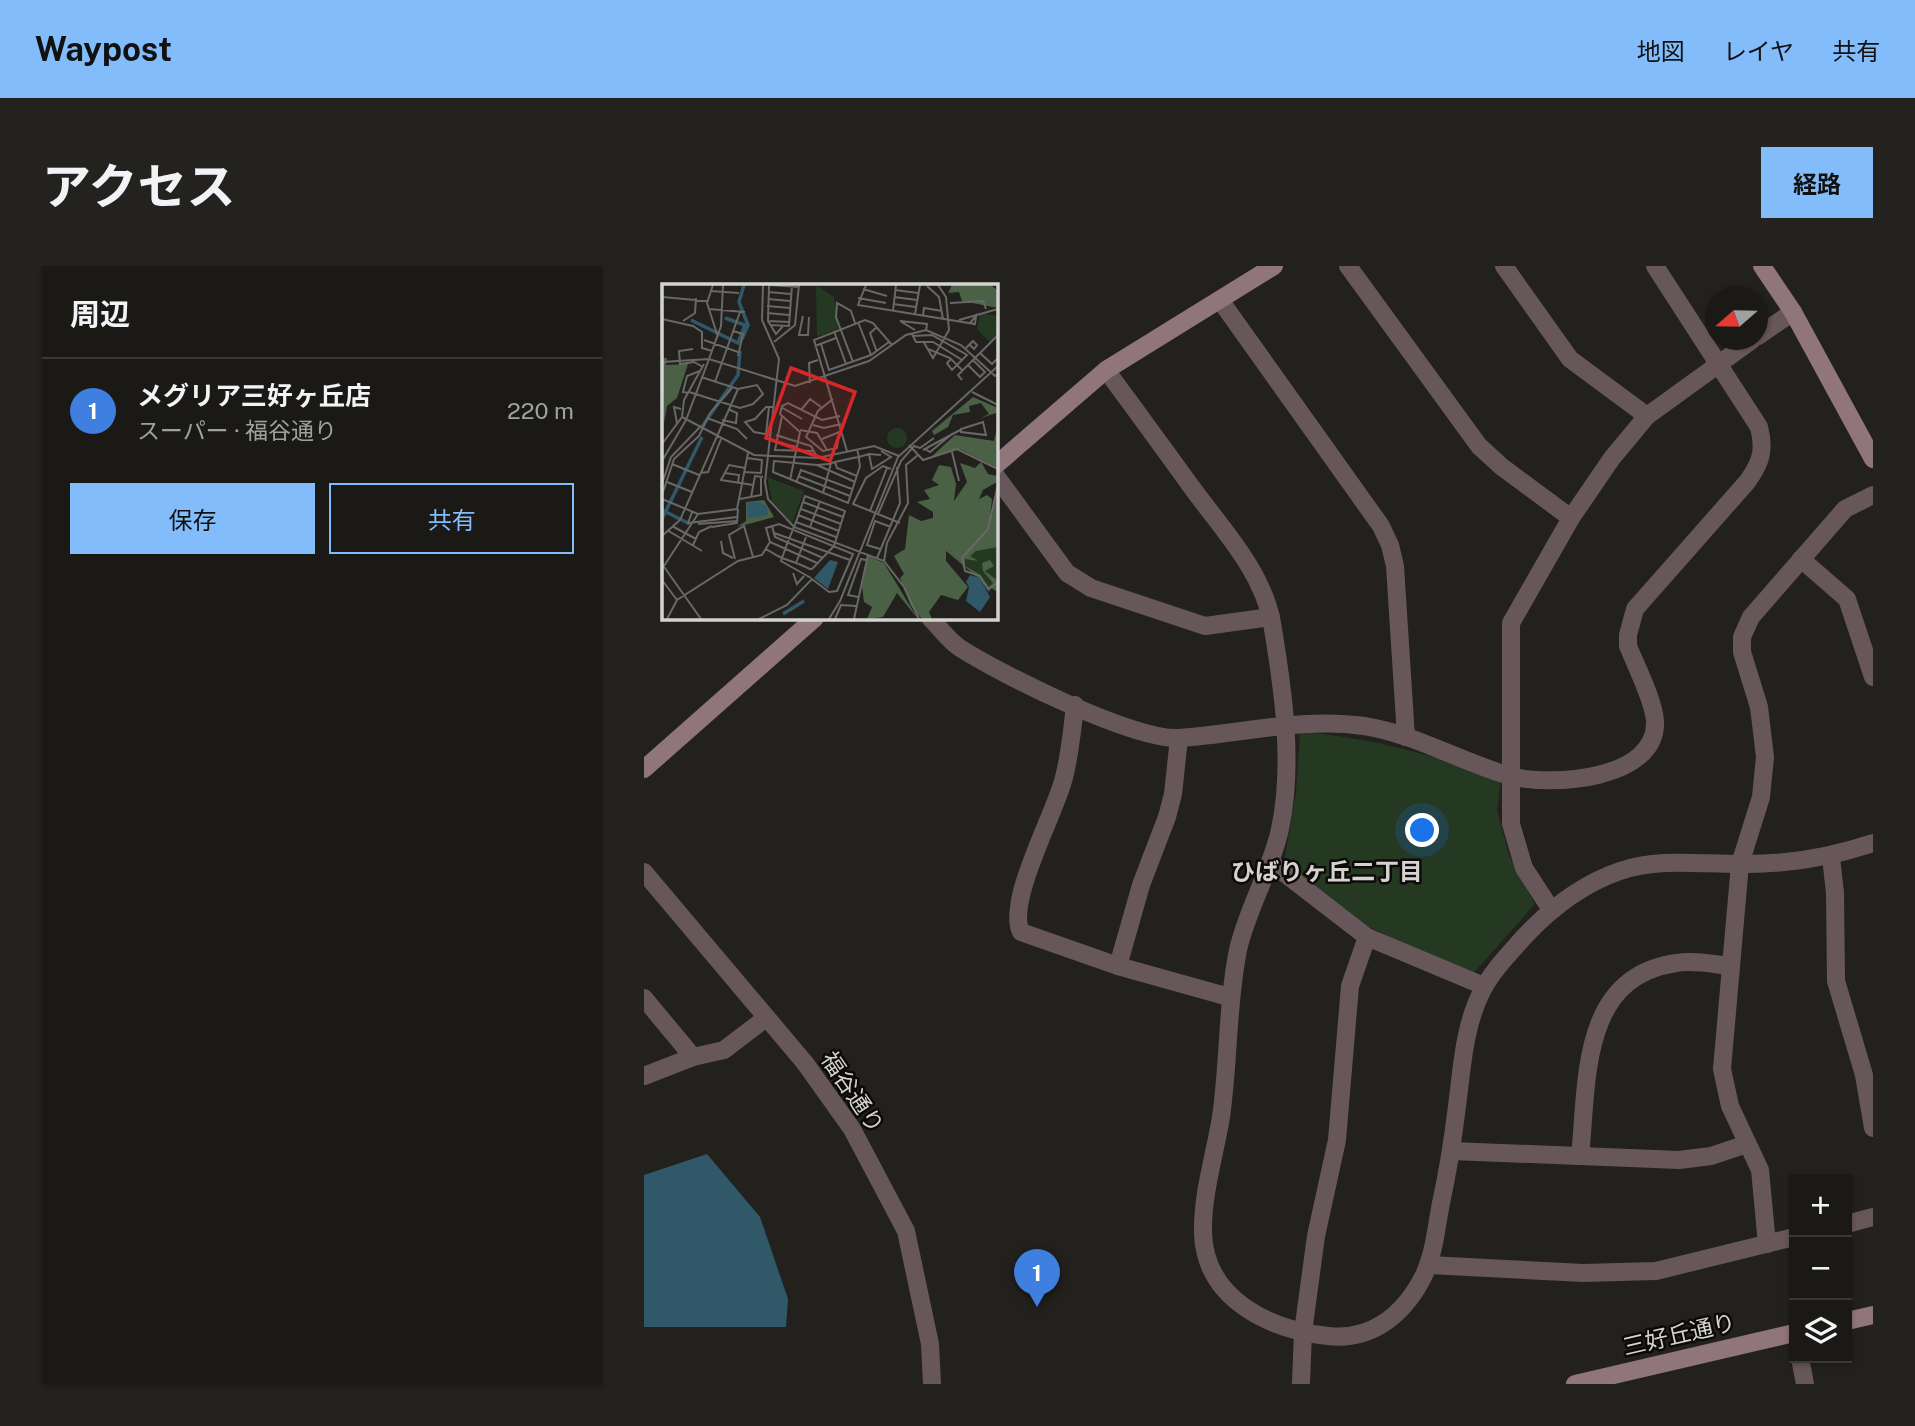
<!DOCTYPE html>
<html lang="ja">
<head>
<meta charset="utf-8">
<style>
  body { margin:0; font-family:"Public Sans","Noto Sans JP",sans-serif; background:#23221f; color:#f1f3f6 }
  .controls { position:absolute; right:21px; bottom:21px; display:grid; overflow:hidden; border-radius:0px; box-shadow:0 2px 5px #0004 }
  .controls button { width:63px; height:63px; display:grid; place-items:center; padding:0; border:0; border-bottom:2px solid #383835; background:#1a1916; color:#f1f3f6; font:35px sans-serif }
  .compass { position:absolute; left:1061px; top:21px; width:63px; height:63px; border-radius:50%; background:#1a1916; box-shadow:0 2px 5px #0004; rotate:250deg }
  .you { position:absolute; left:779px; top:565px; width:24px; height:24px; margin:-18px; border:5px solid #fff; border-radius:50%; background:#1a73e8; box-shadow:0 0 0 10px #1a73e833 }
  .badge { display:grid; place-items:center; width:46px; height:46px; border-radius:50%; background:#82bcfa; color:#fff; font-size:23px; font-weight:700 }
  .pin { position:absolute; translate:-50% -58px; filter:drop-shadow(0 2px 4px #0008) }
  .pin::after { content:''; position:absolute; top:37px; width:24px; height:21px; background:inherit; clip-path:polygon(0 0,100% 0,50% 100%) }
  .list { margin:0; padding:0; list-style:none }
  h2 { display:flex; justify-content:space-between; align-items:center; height:91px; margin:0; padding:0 28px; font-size:30px }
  h2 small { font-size:23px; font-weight:400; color:#9fa0a1 }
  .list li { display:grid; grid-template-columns:46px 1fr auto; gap:21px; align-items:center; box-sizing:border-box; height:105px; padding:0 28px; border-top:2px solid #383835 }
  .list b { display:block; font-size:26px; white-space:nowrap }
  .list p { margin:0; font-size:23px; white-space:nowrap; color:#9fa0a1 }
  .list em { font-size:23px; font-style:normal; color:#9fa0a1 }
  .actions { display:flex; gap:14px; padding:21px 28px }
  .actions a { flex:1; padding:16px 0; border:2px solid #82bcfa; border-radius:0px; text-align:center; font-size:24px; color:#82bcfa }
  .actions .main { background:#82bcfa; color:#111 }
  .icon { flex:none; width:38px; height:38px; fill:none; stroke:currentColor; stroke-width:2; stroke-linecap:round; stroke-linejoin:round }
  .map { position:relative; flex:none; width:1229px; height:1118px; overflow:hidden; border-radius:0px }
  header { display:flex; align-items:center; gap:42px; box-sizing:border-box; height:98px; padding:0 35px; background:#82bcfa; color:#111 }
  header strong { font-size:33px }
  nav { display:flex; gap:38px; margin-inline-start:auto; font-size:24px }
  .intro { display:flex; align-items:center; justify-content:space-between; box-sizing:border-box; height:168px; padding:0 42px }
  h1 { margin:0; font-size:49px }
  .button { padding:18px 32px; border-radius:0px; background:#82bcfa; color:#111; font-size:24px; font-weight:700 }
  main { display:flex; gap:42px; padding:0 42px }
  aside { flex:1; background:#1a1916; border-radius:0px; box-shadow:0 2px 5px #0004 }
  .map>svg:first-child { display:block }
</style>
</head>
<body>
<header>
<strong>Waypost</strong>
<nav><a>地図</a><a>レイヤ</a><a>共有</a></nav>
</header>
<div class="intro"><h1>アクセス</h1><a class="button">経路</a></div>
<main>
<aside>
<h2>周辺<small></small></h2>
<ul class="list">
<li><span class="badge" style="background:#3f7fe0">1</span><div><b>メグリア三好ヶ丘店</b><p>スーパー · 福谷通り</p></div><em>220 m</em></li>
</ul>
<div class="actions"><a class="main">保存</a><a>共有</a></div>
</aside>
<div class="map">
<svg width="1229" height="1118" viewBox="0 0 1229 1118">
  <rect width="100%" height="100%" fill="#22211e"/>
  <path fill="#253821" d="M 656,466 C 728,471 789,490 857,512 L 853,544 L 865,589 L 891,638 L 827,710 L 721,659 L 640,596 L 652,526 Z"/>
  <polygon fill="#305868" points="63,888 116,951 144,1033 142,1061 0,1061 0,909"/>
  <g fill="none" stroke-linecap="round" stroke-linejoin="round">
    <g stroke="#68575a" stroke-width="18">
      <polyline points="704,0 835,180 858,201 927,252"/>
      <polyline points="860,0 926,93 1003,150"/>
      <polyline points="576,34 737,260 746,279 751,300 762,471"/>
      <polyline points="1114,70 1149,46"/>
      <path d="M 462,104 C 491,143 520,183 549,223 C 579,264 619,306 628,357 C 639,423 650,497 636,563 C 627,605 603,643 594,684 C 583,739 585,795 577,851 C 571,888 558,929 559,967 C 561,1034 627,1064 684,1070 C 727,1075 759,1049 778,1013 C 790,990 792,963 797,937 C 804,905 809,873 813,840 C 818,802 820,760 838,725 C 848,705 865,688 880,671 C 907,642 938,618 976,605 C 1017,591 1061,599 1103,598 C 1148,598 1187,591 1229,577"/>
      <polyline points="352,210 423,307 447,322 561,360 627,351"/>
      <polyline points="1157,293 1203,333 1229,411"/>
      <path d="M 286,352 C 296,362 305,375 316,382 C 358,409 489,474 535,472 C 598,468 657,451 720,460 C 771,468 817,496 866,510 C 907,521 1014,514 1011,455 C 1010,435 992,400 984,380 L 984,369 L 991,343 L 1103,216 C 1117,197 1121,184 1115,161 L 1011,0"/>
      <path d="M 431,439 C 428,465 426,491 419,515 C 410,549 362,636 377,666 L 474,700 L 585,731"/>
      <polyline points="1187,591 1191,627 1192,715 1220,809 1229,862"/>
      <polyline points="626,596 723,671 840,720"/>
      <polyline points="0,606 161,797 208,863 262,965 286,1078 288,1118"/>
      <polyline points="906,642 880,602 867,558 867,357 927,252 968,192 1003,150 1108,74"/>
      <polyline points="474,700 497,619 523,551 529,528 535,472"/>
      <polyline points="0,732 49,791"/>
      <polyline points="0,810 49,791 80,784 122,752"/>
      <polyline points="808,885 1035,894 1067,890 1103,878"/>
      <path d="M 936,890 C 944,817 935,711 1032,697 C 1049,694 1068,698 1086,700"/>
      <polyline points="1203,958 1229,951"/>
      <polyline points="1123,978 1116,904 1086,840 1078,803 1096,598 1117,531 1121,491 1115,441 1098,386 1098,371 1107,351 1201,243 1229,229"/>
      <polyline points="785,999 939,1007 1012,1005 1150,971"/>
      <polyline points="1156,1092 1161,1118"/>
      <polyline points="657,1118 659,1066 672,970 693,874 706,720 723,671"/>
    </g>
    <g stroke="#90757a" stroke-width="18">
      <polyline points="1118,0 1149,46 1229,193"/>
      <polyline points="352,199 462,104 630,0"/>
      <polyline points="0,503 171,352"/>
      <polyline points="1203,1055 1229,1049"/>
      <polyline points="931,1118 1150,1067"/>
    </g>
  </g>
  <g text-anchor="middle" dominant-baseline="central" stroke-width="5" stroke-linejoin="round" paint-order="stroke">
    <g font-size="23" fill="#d4d3d1" stroke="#0b0a09">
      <text transform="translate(209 826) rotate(56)">福谷通り</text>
      <text transform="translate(1035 1068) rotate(-13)">三好丘通り</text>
    </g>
    <g font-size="24" font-weight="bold" fill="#d4d3d1" stroke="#0b0a09">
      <text x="683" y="605">ひばりヶ丘二丁目</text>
    </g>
  </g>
  <g transform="translate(18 18)">
    <rect width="336" height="336" fill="#22211e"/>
    <path d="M 154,1 L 172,13 L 176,45 L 155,53 ZM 318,29 L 336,32 L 336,50 L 328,58 L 315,45 ZM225 154a10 10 0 1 1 20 0a10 10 0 1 1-20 0ZM 105,193 L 142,207 L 130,239 L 110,217 ZM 336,201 L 336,299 L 329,305 L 302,283 L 303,269 L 332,226 Z" fill="#253821"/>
    <path d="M 290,1 L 329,1 L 336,7 L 336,24 L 300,17 L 297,8 L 286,9 ZM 0,74 L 5,74 L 4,81 L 26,80 L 15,114 L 5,122 L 2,139 ZM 311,113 L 336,124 L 334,129 L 319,134 L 327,130 L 319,119 L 307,122 L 308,128 L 291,131 L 286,143 L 272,151 L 270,147 ZM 336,140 L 336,184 L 298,165 L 269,173 L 293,151 L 332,157 ZM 319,178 L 326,190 L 335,192 L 335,198 L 321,206 L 317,215 L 325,211 L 330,215 L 328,233 L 336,201 L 336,263 L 314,267 L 308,272 L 316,277 L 303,275 L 303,282 L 317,290 L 327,303 L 331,299 L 321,287 L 320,279 L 328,276 L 332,282 L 323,287 L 336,297 L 336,308 L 329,304 L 327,308 L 319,296 L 284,267 L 284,277 L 306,303 L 296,316 L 279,311 L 267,328 L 270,335 L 260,335 L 249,322 L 238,294 L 242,290 L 232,272 L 243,265 L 247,231 L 259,237 L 271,234 L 271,228 L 255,218 L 268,215 L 262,206 L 277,201 L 270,196 L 277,181 L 289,183 L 294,200 L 292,217 L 305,198 L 298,179 L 313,184 ZM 102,216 L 112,233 L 75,243 L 84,237 L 84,218 ZM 206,272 L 222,279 L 256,335 L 235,309 L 221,333 L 205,335 L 210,323 L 202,318 L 200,303 Z" fill="#4a6146"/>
    <path d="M 98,218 L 105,223 L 106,231 L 86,234 L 85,219 ZM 168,276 L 176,278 L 166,305 L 152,294 ZM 308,291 L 318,294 L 328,313 L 318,328 L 304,317 L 307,303 L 304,298 Z" fill="#305868"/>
    <path fill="none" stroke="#305868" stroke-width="3.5" d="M 29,36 L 76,59 L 83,41 L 63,34M 80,55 L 86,41 L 77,18 L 82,1M 39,144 L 76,91 L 78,67M 0,226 L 28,240M 0,235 L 40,153M 121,330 L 142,317"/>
    <path fill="none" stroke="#696866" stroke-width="2" d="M 51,1 L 45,19 L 56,53M 101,1 L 100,36 L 117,75 L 103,198 L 106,215 L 132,243 L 222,277 L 242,303 L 257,335M 107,1 L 106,37 L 114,50 L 121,42M 107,1 L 137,3M 204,1 L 196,21 L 313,40 L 314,32 L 308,39M 265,2 L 277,13 L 281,35M 201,5 L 225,12M 233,6 L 256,9M 48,7 L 77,9M 106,8 L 129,10M 0,13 L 45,17M 232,13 L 255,16M 196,14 L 224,19M 106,15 L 128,17M 288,19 L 321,17 L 324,25M 231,20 L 254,23M 105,22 L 128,24M 47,25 L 83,28M 231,27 L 234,1M 105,29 L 127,31M 253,30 L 258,1M 261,31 L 262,24 L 280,27M 141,32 L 137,51 L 146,51 L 147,33M 0,35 L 31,42 L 40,48 L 40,64 L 50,67M 297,36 L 336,25M 21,37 L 33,29 L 34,14M 106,37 L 127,38M 196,38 L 209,71M 108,41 L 127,42 L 130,1M 253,46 L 238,37 L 265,40 L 264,46M 71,47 L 81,50 L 76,72M 172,47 L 184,80M 250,50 L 254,58 L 271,58 L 300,76M 251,52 L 270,51 L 305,71 L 290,86 L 285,79 L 289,75M 42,56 L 76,68M 261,57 L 271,74 L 287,46 L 284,13 L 276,1M 112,58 L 133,41 L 137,1M 159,60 L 167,86 L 209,71 L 227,58M 153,62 L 174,54M 304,64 L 311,57 L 315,61 L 312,65 L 308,61M 31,65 L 17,67 L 18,80 L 32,78 L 41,83M 266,65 L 288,74 L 300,86M 215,68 L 208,49 L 215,43M 318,69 L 330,80 L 336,74M 0,78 L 47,75 L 59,42 L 61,1M 191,78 L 174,33 L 175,19 L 189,27 L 193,39M 306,81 L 318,93 L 323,88 L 311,76M 300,96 L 296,91 L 336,51M 53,98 L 78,28M 148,99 L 147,79 L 156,76M 27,108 L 78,124 L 91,120 L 101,110 L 95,101 L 76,105 L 39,93M 310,108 L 336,121M 26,109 L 21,108 L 25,92 L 38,87M 171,115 L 156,127 L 144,153 L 161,167 L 175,164 L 176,156M 119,123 L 140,135M 139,126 L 148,115 L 159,123M 120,132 L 113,166 L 152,167M 20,133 L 92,171 L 155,174 L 212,162 L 237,172M 45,134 L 75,145 L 85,155M 60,136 L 74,139 L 75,129 L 66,125M 321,138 L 324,151 L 299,148 L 299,145 ZM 15,139 L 12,123 L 19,125M 151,141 L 162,144 L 179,140M 138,146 L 155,149 L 165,166M 104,150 L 107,123M 109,151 L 92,148 L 83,138 L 93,135 L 104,123 L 111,123M 114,151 L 149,162 L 155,173M 160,155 L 180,147M 113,158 L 135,163M 0,160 L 20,133 L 22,116 L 42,80M 247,161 L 261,176 L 295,165 L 336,185M 195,165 L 197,173 L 197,176 L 198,182 L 186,219 L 111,188 L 112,177 L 155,181 L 166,180 L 173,178 L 191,174 L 197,173 L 207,170 L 219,171M 263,165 L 268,168 L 290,150M 261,166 L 298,146M 185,167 L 152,56 L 203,36 L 211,39 L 230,61M 290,168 L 297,197M 207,170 L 210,185 L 229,173 L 219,167M 0,177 L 24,136 L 47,75 L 133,102 L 207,77 L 244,51 L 264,46 L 299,61 L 333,92 L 336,90M 173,178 L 175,184 L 195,192M 10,180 L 37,191M 155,181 L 193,198M 83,184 L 67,181 L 59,196 L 91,201M 229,185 L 221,182 L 204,194 L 191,220 L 238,239M 82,188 L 99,189 L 100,176 L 85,174M 38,189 L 46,188 L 59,155M 63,189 L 77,191 L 76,199M 136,192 L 188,212M 128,196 L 138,148 L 118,130 L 120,122 L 126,119 L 160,136 L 178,132M 5,198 L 30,208M 134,199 L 139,186 L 190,205M 0,200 L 9,173 L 38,143M 336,200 L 326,245 L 300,274 L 303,287 L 318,292 L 326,305 L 336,299M 161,209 L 169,179M 0,211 L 12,175 L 37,152 L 48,129 L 70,104M 89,213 L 93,192 L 101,193M 0,215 L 36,230 L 75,225 L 86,169M 78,215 L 99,211 L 99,193M 141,218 L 181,233M 139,225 L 179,240M 208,227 L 225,184M 30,228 L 26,239 L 75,233M 216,230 L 239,177 L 252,162 L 258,164 L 272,154M 136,231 L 177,247M 134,238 L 174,253M 36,240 L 76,237M 10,242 L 34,255M 110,242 L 113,253 L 161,274M 50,243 L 75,239 L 76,225M 148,243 L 158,217M 5,246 L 40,267M 112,249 L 188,276M 0,252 L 18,236 L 76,105M 59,257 L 61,269 L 71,274M 31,261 L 37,248 L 50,242M 104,265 L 116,272 L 120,274 L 134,279 L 139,281 L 148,285 L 150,285 L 172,262 L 183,227 L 143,212 L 134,238 L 125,260 L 120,274 L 119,277 L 149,294M 218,265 L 205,261 L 213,237 L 229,243M 215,274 L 238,219 L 235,183M 73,275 L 67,251 L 82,242 L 91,273M 222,277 L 225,259 L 246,219 L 244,181 L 256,171M 134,279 L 144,253M 0,280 L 39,335M 0,285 L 36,230M 131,289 L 135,300 L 142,292M 0,296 L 15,316M 196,313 L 186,311 L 199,275 L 204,276M 5,335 L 15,316 L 76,277 L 100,271 L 108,258M 97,335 L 125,321 L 150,295 L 167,308 L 175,307 L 191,270 L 117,240 L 104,244 L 108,258 L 155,279M 167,335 L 178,317 L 236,173 L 336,82M 173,335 L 179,321 L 194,322M 192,335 L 206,271"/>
    <path fill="#d62828" fill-opacity="0.15" stroke="#d62828" stroke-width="3.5" d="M 129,84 L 193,108 L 168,177 L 104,154 Z"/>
    <rect width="336" height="336" fill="none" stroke="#d4d3d1" stroke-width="3.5"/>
  </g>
</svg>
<div class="controls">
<button>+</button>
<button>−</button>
<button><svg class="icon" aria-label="layers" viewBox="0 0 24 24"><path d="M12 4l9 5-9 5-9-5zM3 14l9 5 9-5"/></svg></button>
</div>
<svg class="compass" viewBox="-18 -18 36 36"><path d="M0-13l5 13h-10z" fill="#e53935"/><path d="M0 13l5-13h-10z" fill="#9fa0a1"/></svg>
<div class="you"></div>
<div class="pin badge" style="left:393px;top:1041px;background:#3f7fe0">1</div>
</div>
</main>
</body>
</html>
